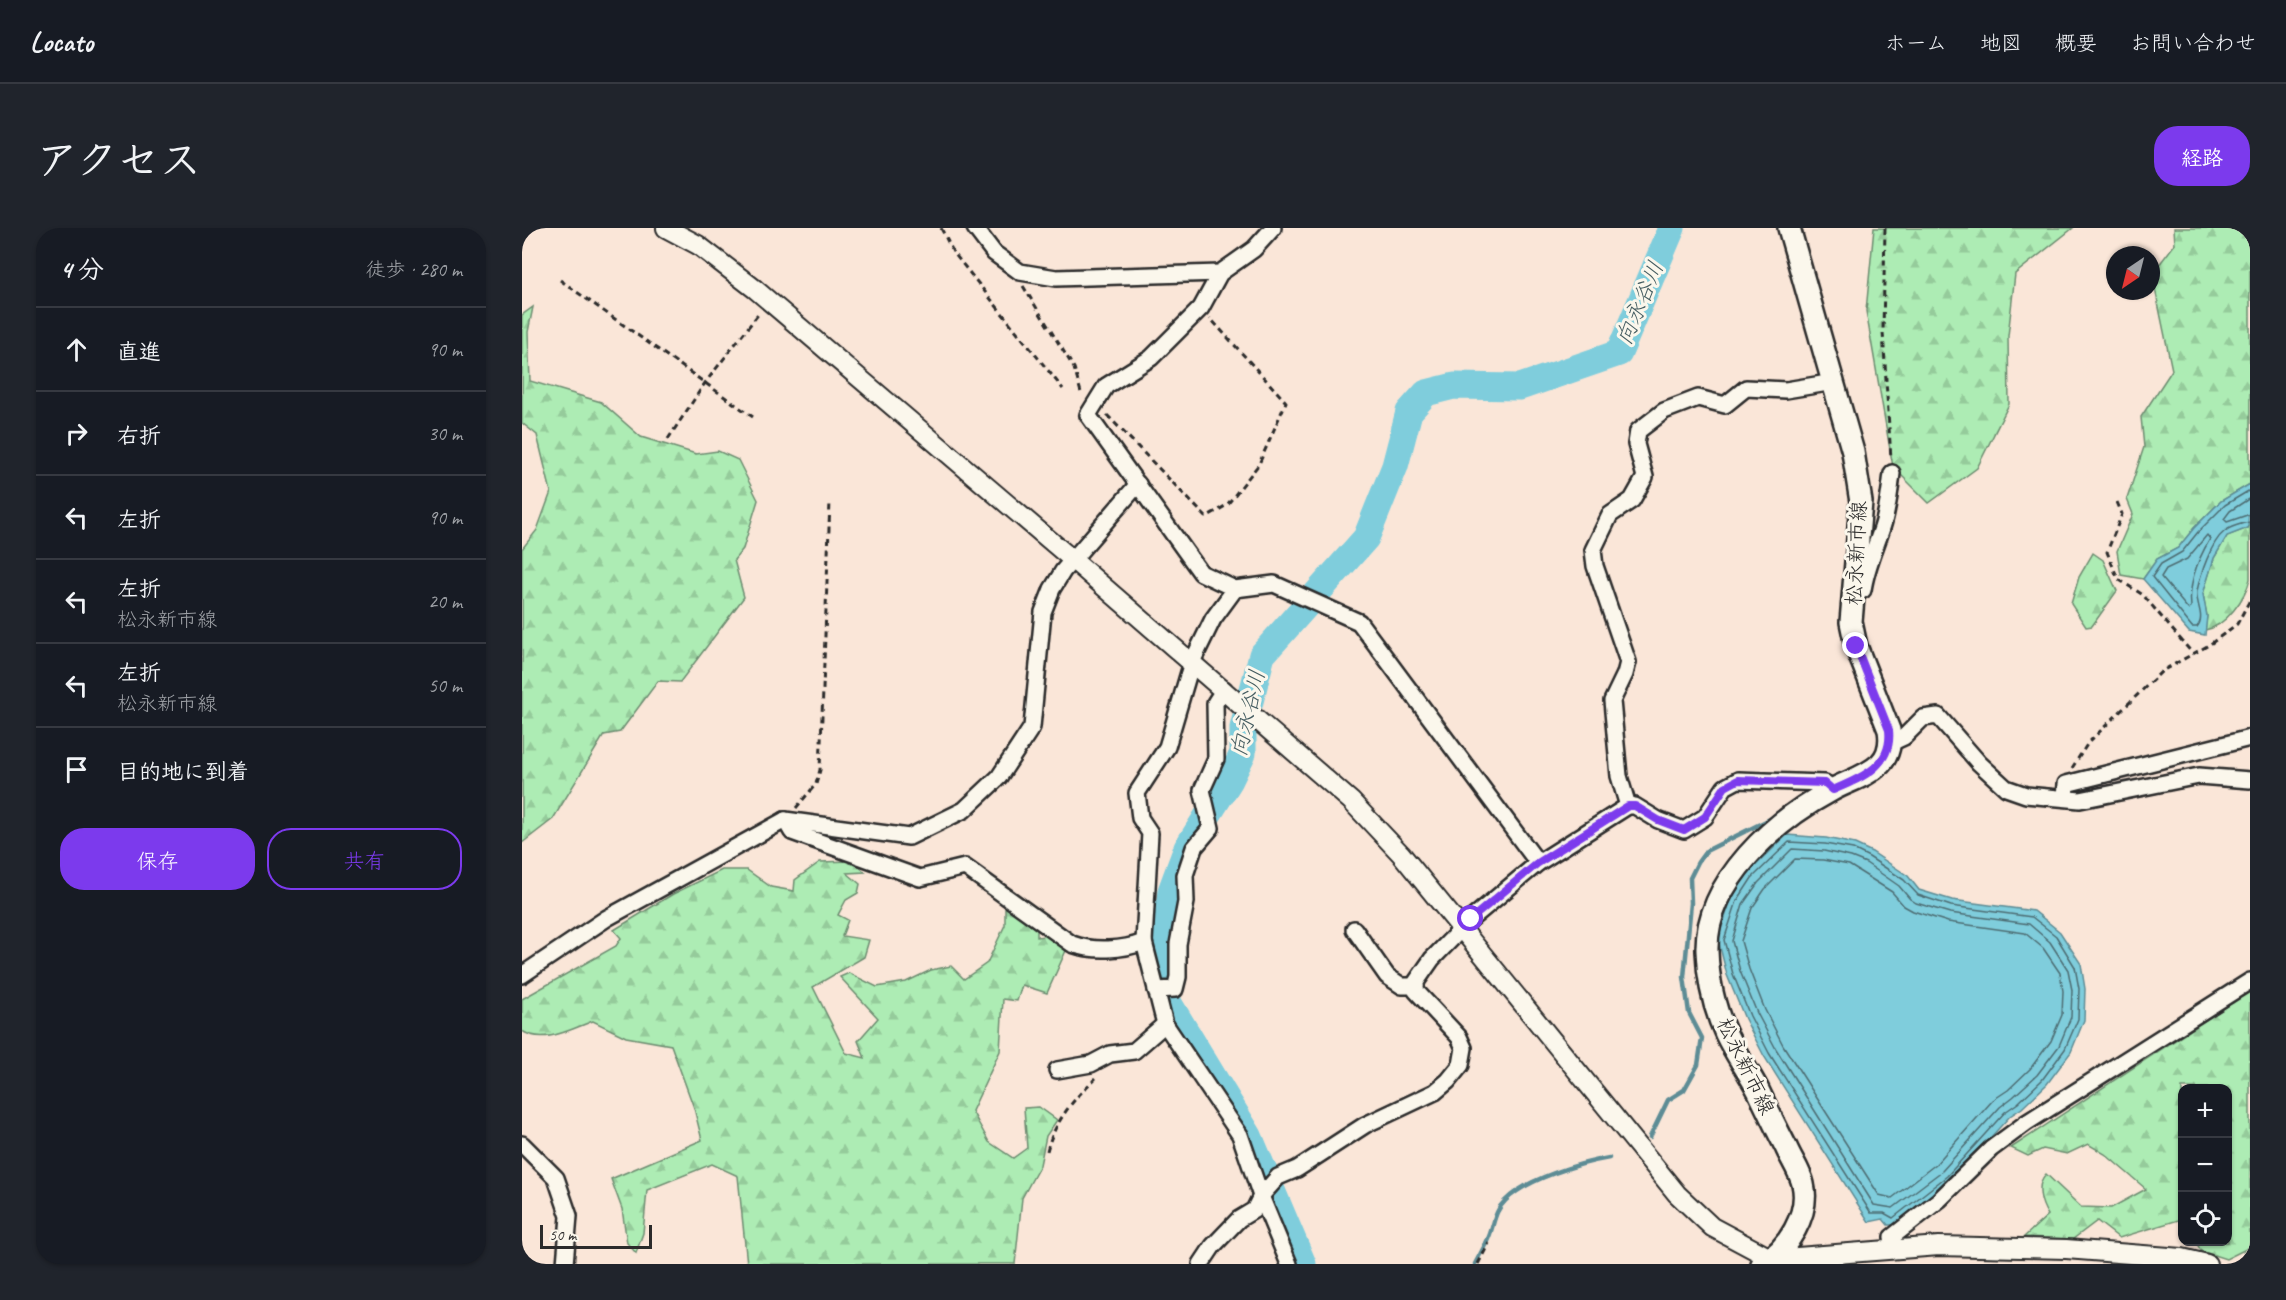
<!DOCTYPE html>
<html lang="ja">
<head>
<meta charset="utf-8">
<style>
  body { margin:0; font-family:Caveat,"Klee One",sans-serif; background:#20242c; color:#f1f3f6 }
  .controls { position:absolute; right:18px; bottom:18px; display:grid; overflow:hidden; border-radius:12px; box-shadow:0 2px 4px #0004 }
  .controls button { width:54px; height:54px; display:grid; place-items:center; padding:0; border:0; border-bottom:2px solid #363941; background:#171b24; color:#f1f3f6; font:30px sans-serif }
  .compass { position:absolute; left:1584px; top:18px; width:54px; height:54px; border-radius:50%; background:#171b24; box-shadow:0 2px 4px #0004; rotate:215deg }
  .scale { position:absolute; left:18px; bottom:15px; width:112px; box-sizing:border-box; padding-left:6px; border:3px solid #2b2b2b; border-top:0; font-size:16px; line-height:21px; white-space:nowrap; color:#2b2b2b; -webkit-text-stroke:4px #fbf7ec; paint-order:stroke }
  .stop { position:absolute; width:18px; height:18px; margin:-14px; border:4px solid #7c3aed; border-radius:50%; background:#fff }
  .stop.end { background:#7c3aed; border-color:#fff; box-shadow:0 2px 6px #0008 }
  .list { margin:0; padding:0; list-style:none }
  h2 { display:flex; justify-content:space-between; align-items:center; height:78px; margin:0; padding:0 24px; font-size:26px }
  h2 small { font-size:20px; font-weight:400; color:#9ea1a6 }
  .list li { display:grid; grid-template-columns:39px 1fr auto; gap:18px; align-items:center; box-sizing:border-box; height:84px; padding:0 24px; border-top:2px solid #363941 }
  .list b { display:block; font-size:22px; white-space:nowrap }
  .list p { margin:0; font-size:20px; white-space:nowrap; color:#9ea1a6 }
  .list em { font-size:20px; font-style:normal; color:#9ea1a6 }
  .actions { display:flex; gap:12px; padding:18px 24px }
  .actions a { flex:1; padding:14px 0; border:2px solid #7c3aed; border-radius:24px; text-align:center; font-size:21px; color:#7c3aed }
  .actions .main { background:#7c3aed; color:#fff }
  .icon { flex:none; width:33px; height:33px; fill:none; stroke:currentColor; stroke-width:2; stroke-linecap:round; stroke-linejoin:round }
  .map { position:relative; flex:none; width:1728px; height:1036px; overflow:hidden; border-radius:24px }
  header { display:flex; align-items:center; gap:36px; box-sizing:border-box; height:84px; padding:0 30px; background:#171b24; border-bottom:2px solid #363941 }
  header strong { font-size:28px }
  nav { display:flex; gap:33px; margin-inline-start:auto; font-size:21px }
  .intro { display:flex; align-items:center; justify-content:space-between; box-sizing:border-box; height:144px; padding:0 36px }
  h1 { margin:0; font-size:42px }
  .button { padding:15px 27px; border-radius:24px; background:#7c3aed; color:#fff; font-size:21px; font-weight:700 }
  main { display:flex; gap:36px; padding:0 36px }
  aside { flex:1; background:#171b24; border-radius:24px; box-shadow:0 2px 4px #0004 }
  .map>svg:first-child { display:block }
</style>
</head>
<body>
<header>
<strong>Locato</strong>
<nav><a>ホーム</a><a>地図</a><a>概要</a><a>お問い合わせ</a></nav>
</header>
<div class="intro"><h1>アクセス</h1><a class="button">経路</a></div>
<main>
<aside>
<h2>4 分<small>徒歩 · 280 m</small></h2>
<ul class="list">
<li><svg class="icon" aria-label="ahead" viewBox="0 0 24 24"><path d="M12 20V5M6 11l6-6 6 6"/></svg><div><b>直進</b></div><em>90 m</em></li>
<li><svg class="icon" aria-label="right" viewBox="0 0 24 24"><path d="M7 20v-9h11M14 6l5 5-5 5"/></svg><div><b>右折</b></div><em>30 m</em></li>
<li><svg class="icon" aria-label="left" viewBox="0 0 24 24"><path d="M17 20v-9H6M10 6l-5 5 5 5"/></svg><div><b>左折</b></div><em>90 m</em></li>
<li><svg class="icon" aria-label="left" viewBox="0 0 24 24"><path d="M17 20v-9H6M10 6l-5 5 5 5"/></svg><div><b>左折</b><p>松永新市線</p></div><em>20 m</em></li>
<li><svg class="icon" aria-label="left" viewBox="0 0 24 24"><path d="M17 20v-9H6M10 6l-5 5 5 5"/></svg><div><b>左折</b><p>松永新市線</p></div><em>50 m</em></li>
<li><svg class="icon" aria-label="arrive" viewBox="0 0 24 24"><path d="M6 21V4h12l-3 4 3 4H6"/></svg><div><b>目的地に到着</b></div></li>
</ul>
<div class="actions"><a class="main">保存</a><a>共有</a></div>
</aside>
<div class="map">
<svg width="1728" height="1036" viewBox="0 0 1728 1036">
  <defs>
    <pattern id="forest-firs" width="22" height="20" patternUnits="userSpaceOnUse" patternTransform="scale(1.5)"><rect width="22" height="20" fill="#adecb4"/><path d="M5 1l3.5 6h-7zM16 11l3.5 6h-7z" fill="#95cb9b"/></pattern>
  </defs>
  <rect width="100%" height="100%" fill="#fae6d8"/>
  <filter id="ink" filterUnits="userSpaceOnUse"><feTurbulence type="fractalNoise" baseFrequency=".0167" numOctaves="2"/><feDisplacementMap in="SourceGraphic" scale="12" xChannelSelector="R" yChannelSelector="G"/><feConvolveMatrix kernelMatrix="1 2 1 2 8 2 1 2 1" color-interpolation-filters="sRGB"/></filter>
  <g filter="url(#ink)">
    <g fill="url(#forest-firs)" stroke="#6c8c70" stroke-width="1.5">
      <polygon points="1352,0 1551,0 1493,46 1486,108 1487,176 1455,240 1407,275 1371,239 1344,83"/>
      <polygon points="1652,0 1728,0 1728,256 1699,273 1672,300 1656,320 1635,331 1621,351 1599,347 1595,323 1611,286 1605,271 1622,219 1619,189 1650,142 1630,46 1653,16"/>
      <polygon points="11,79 6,104 8,153 79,174 119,209 174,226 196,223 216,232 236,272 221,321 212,332 222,369 158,454 136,453 98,504 82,507 31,591 0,615 0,321 15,302 29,264 15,207 0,195 0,87"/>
      <path d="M 1728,294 C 1728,311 1728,335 1728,351 C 1724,370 1703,399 1683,402 L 1685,388 L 1681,366 L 1692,330 L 1705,308 L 1726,300 Z"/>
      <polygon points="1571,325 1581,332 1595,363 1570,398 1564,399 1549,376 1557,349"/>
      <path d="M 331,633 L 343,644 L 325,645 L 338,656 L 336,665 L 324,672 L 316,687 L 326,692 L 320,708 L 347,712 L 342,729 L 291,759 L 324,825 L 343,830 L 336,813 L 356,790 L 318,749 L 327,745 L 355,759 L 384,754 L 409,742 L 429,738 L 442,751 L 465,735 L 483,697 L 483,670 L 515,693 L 515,709 L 530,707 L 546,718 L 525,765 L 500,757 L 495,773 L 481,771 L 478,823 L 450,883 L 467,914 L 491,930 L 505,920 L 502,880 L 517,879 L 535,892 L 524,908 L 518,937 L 500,970 L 493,1036 L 225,1036 L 216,948 L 190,936 L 125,962 L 121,1005 L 114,1025 L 105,1015 L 100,981 L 89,951 L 180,912 L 172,880 L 149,817 L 104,809 L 71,793 C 49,801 22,817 0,803 L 0,771 L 94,718 L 99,710 L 92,702 L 151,666 L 200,642 L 225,642 L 249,659 L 272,663 L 273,652 L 298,634 Z"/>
      <path d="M 1728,763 L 1728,1019 L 1704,1031 L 1679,1023 L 1674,1014 L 1706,1014 L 1706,860 L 1660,860 L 1660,991 L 1597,1010 L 1575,993 L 1551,1011 L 1502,1009 L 1526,987 C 1519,976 1513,957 1524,946 L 1559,979 L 1589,980 L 1624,961 L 1583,926 L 1566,916 L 1545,926 L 1521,921 L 1506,928 L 1489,920 Z"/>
    </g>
    <g fill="#7fcddc" stroke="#5d8c95" stroke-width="1.5">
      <polygon points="1728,256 1726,300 1705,308 1692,330 1681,366 1685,388 1683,407 1667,404 1621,351 1635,331 1656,320 1672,300 1699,273"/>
      <polygon points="1265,607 1304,610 1333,616 1350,624 1386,648 1397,662 1430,672 1512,683 1538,704 1559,736 1563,761 1562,792 1549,824 1525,856 1500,880 1488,888 1429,953 1373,997 1366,997 1361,991 1347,994 1242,828 1223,791 1205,747 1196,711 1209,671 1225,646"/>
    </g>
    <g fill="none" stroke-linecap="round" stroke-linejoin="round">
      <g stroke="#4d6c72" stroke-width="1.5">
        <path d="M 1728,262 L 1703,277 L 1676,304 L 1660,324 L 1639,336 L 1630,349 L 1670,399 L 1675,399 C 1684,388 1673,376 1675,363 C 1678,348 1689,314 1702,304 C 1707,299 1721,295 1728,294"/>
        <polyline points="1728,270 1708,283 1702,291 1705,294 1728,286"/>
        <path d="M 1685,307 L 1688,311 C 1676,331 1666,355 1669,379 L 1666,381 L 1639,349 L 1644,341 L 1665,331 Z"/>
        <polygon points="1267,614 1303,616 1331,621 1347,629 1382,652 1396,667 1429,678 1510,689 1534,708 1553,739 1557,761 1556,791 1543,821 1520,852 1496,875 1483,884 1425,948 1371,990 1362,985 1349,985 1247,825 1228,788 1211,746 1202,712 1215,673 1230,650"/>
        <polygon points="1270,621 1302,623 1329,629 1344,635 1377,658 1388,671 1394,675 1428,685 1507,696 1528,714 1546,742 1550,762 1549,789 1537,818 1515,847 1491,869 1478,879 1420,943 1371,980 1352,977 1254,821 1235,785 1218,743 1210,713 1221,676 1236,655"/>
        <polygon points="1273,631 1301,632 1327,637 1370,664 1382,678 1391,683 1426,694 1503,705 1521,720 1538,745 1541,763 1540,787 1529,813 1508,841 1486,862 1471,872 1414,936 1370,970 1357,967 1261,817 1243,782 1227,741 1219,713 1230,680 1243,661"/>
      </g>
      <g stroke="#5d8c95" stroke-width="4.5">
        <polyline points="1128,909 1146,872 1162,862 1176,837 1180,810 1167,785 1162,749 1169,675 1168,650 1176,634 1184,623 1252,589"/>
        <path d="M 953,1036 C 957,1028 962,1020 966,1011 C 972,998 972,983 983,973 C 1004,951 1058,935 1087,930"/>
      </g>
      <polyline stroke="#7fcddc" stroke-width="27" points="781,1036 727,908 646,774 643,716 649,663 665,620 708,552 721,525 721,500 740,427 844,310 873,238 887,184 904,165 932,158 998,159 1097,125 1150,0"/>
      <g stroke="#2b2b2b" stroke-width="20">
        <g id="minor">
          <polyline points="453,0 472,25 498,44 534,50 698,45"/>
          <polyline points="751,0 732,21 698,45 679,80 629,130 584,158 566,187 679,345 713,361 752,356 837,394 1016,635"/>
          <polyline points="713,361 691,391 670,434 645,519 615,565 618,590 628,605 622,714 643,796 718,907 739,968 767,1036"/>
          <path d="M 1341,362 C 1344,340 1353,321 1360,300 C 1366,282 1368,263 1370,245"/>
          <polyline points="1369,515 1382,509 1401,490 1416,488 1457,535 1484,560 1504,567 1558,572 1677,548 1728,552"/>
          <polyline points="1543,570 1544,556 1728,510"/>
          <polyline points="1106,578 1097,548 1090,473 1103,446 1106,434 1073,338 1071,322 1088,287 1110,272 1123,249 1114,216 1116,203 1142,183 1176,170 1203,177 1224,160 1264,162 1312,154"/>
          <path d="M 263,592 L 270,604 L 398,650 L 443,639 L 550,716 C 572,724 601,722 622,714"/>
          <polyline points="832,701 865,748 880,758 894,758"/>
          <polyline points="0,747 85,690 263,592 387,609 442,582 477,549 510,499 521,384 530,361 541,343 616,256"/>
          <polyline points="634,762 653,761 656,749 656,716 664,674 663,647 672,620 689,600 680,562 694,531 693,475 702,461"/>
          <polyline points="535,842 569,836 588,826 612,823 643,796"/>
          <polyline points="0,916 34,950 47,988 43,1036"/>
          <polyline points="1372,1021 1370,1009 1417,972 1469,921 1504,895 1728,753"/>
          <polyline points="679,1036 691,1018 717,991 732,982 739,968 756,949 775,941 843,897 913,864 926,853 939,837 942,820 937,809 894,763 894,754 910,731 949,691 1016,635 1106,578 1113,578 1136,592 1162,602 1183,589 1203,559 1216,552 1303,555 1311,562"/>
        </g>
      </g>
      <g stroke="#2b2b2b" stroke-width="22">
        <polyline id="tertiary" points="144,0 176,17 233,61 551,332 829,573 879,626 1155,966 1190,999 1250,1031 1417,1018 1544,1021 1660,1030 1685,1036"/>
      </g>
      <g stroke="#2b2b2b" stroke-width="26">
        <path id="secondary" d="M 1240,1036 C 1266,1022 1288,985 1281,956 C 1278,943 1269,931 1264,919 C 1254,900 1245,881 1236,862 C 1226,843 1213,825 1204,806 C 1192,780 1186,752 1185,723 C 1183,653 1254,592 1310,562 C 1326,553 1344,549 1358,536 C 1367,527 1369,514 1367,502 L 1334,418 L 1329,394 L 1339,274 L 1331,224 L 1267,0"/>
      </g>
      <g stroke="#2b2b2b" stroke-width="3" stroke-dasharray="6 4.5" stroke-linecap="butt">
        <polyline points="419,0 431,24 541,161"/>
        <polyline points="1363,0 1361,104 1369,231"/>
        <polyline points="38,52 231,189"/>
        <polyline points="501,58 552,140 560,168"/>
        <polyline points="585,187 684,289 705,277 737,236 764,174 688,90"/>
        <polyline points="146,211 183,155 238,84"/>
        <polyline points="1595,274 1600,286 1585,324 1596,351 1621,367 1671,426"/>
        <polyline points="1550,540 1566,515 1640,443 1687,417 1715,396 1728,372"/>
        <polyline points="274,580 294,556 298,542 308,273"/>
        <path d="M 525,923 C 532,894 553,869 574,850"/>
        <polyline points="956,1036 967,1015"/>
      </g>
      <use href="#minor" stroke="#fbf7ec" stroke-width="15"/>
      <use href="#tertiary" stroke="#fbf7ec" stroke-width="18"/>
      <use href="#secondary" stroke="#fbf7ec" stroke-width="21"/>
    </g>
  </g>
  <g fill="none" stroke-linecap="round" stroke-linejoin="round" filter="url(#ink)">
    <path stroke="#7c3aed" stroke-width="8" d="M 949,691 L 1016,635 L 1106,578 L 1113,578 L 1136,592 L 1162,602 L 1183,589 L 1203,559 L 1216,552 L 1303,555 L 1311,562 C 1339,550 1371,538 1367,502 L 1334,418"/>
  </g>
  <g text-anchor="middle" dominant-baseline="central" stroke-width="6" stroke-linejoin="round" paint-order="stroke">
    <g font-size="21" fill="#2b2b2b" stroke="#fbf7ec">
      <text transform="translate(1334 325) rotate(-87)">松永新市線</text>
      <text transform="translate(1224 838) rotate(64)">松永新市線</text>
    </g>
    <g font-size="22" font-style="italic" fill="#445c60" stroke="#fbf7ec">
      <text transform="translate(1118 75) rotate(-67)">向永谷川</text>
      <text transform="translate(726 485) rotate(-77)">向永谷川</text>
    </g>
  </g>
</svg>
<div class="controls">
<button>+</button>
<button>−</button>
<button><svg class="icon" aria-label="locate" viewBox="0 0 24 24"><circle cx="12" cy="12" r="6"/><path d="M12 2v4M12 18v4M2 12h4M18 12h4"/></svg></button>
</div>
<svg class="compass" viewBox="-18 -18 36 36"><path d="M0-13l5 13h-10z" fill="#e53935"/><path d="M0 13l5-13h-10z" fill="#9ea1a6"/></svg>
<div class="scale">50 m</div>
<div class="stop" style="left:949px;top:691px"></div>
<div class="stop end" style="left:1334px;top:418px"></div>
</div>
</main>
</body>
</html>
